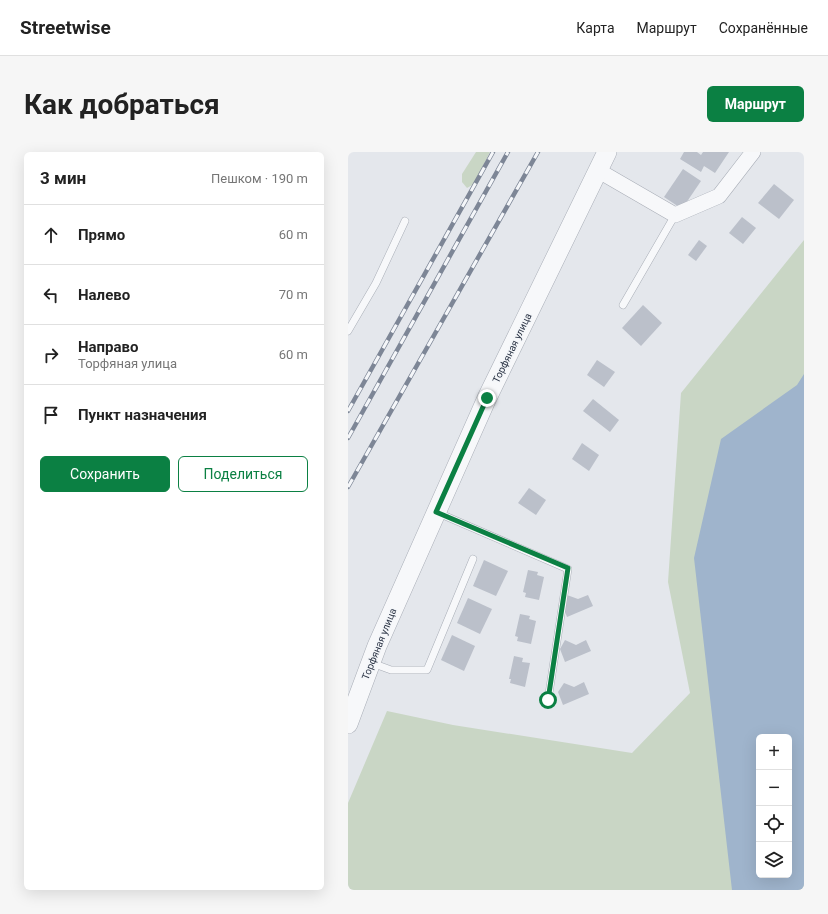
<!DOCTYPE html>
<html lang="ru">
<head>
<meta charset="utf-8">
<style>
  body { margin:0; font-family:Roboto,sans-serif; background:#f6f6f6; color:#222 }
  .controls { position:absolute; right:12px; bottom:12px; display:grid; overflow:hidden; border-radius:6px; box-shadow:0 4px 16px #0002 }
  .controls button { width:36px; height:36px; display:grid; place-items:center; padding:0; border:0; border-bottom:1px solid #e0e0e0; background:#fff; color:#222; font:20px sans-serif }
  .stop { position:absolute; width:12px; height:12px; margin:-9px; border:3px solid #0b8043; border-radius:50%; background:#fff }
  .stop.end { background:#0b8043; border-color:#fff; box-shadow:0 1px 4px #0008 }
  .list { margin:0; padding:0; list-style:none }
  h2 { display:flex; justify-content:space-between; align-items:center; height:52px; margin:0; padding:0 16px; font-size:17px }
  h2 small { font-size:13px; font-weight:400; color:#767676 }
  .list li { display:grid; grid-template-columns:26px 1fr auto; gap:12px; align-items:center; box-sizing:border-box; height:60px; padding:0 16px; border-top:1px solid #e0e0e0 }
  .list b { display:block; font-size:15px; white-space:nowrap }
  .list p { margin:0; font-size:13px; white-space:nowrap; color:#767676 }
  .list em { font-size:13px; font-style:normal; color:#767676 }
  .actions { display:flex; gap:8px; padding:12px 16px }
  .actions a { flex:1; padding:9px 0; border:1px solid #0b8043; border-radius:6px; text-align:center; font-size:14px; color:#0b8043 }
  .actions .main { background:#0b8043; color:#fff }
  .icon { flex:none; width:22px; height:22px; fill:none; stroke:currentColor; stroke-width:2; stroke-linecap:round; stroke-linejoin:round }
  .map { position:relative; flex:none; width:456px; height:738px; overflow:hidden; border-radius:6px }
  header { display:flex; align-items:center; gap:24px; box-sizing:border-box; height:56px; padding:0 20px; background:#fff; border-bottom:1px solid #e0e0e0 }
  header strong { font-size:19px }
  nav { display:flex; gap:22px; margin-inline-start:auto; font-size:14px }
  .intro { display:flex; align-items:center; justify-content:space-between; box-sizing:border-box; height:96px; padding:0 24px }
  h1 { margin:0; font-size:28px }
  .button { padding:10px 18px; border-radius:6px; background:#0b8043; color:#fff; font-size:14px; font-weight:700 }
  main { display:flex; gap:24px; padding:0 24px }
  aside { flex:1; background:#fff; border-radius:6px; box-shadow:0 4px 16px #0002 }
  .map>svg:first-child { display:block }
</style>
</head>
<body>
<header>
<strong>Streetwise</strong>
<nav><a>Карта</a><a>Маршрут</a><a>Сохранённые</a></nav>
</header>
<div class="intro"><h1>Как добраться</h1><a class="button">Маршрут</a></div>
<main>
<aside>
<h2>3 мин<small>Пешком · 190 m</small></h2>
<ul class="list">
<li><svg class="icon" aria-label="ahead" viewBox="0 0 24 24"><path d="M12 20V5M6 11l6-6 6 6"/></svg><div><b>Прямо</b></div><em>60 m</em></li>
<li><svg class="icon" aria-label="left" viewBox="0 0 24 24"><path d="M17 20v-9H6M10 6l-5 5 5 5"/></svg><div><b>Налево</b></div><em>70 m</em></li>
<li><svg class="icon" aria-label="right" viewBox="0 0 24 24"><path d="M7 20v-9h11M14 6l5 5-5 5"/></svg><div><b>Направо</b><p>Торфяная улица</p></div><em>60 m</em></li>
<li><svg class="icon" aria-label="arrive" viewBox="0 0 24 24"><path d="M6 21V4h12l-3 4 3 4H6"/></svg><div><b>Пункт назначения</b></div></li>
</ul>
<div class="actions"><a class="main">Сохранить</a><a>Поделиться</a></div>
</aside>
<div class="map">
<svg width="456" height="738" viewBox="0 0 456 738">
  <rect width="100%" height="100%" fill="#e4e7ec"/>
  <g fill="#c9d6c5" fill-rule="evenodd">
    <polygon points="128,0 142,0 126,32 119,36 114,30 114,22"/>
    <path d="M 456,88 L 456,738 L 0,738 L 0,651 L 39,559 L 105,573 L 284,601 L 342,541 L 320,430 L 333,241 ZM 411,585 L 441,585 L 441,723 L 411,723 Z"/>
  </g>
  <path fill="#9fb4cc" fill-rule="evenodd" d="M 456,222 L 456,738 L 384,738 L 346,406 L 373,287 L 449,233 ZM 411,585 L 441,585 L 441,723 L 411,723 Z"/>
  <g fill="#bbc0ca">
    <polygon points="336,0 349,0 353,3 355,0 381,0 367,21 356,14 353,20 332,7"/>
    <polygon points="335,17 353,29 334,57 316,45"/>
    <polygon points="426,32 446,48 431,67 410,51"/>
    <polygon points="394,65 408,76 395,92 381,81"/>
    <polygon points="351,88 359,94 348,109 340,103"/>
    <polygon points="295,153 314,171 293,194 274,176"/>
    <polygon points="249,208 267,220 256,235 239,223"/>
    <polygon points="245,247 271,268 262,280 235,259"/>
    <polygon points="234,291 251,303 241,319 224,307"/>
    <polygon points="181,336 198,348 188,363 170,351"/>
    <polygon points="136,408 160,419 148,444 125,434"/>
    <polygon points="180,418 190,420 189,423 196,425 191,448 177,445 178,441 175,440"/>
    <polygon points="219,443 230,447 240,443 245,454 219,465 214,452"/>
    <polygon points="120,446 144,457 132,482 109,471"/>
    <polygon points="172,462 182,464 181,467 188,469 183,492 169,489 170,485 167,484"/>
    <polygon points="104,483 127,494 116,519 93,508"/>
    <polygon points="217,488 228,493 238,488 243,499 217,510 212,497"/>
    <polygon points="166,504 175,506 174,510 182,511 177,535 162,531 163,527 161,527"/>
    <polygon points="236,530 241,542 215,553 210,540 216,531 226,535"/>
  </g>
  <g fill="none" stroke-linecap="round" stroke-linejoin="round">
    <g stroke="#a9aeb7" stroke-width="8">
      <g id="service">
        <polyline points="275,153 327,63"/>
        <polyline points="0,179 28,131 57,69"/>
        <polyline points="88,360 220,417 200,548"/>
        <polyline points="24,511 43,518 79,518 125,407"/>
      </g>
    </g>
    <g stroke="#a9aeb7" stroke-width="16">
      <polyline id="minor" points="251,19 327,63 371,44 405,0"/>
    </g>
    <g stroke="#a9aeb7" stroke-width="20">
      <polyline id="tertiary" points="0,572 29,494 139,246 259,0"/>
    </g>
    <use href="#service" stroke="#f7f8fa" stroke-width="7"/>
    <use href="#minor" stroke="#f7f8fa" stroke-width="15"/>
    <use href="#tertiary" stroke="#f7f8fa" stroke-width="19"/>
    <g stroke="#7d8696" stroke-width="4.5">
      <g id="rail">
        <polyline points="0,259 145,0"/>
        <polyline points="0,286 160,0"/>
        <polyline points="0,335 190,0"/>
      </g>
    </g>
    <use href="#rail" stroke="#f4f6f9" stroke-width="3" stroke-dasharray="9" stroke-linecap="butt"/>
  </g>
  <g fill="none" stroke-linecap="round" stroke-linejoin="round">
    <polyline stroke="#0b8043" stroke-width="5" points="139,246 88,360 220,416 200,548"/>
  </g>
  <g text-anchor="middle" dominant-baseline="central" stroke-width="3" stroke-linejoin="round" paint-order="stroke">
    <g font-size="10" fill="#2b3445" stroke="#f4f6f9">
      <text transform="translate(164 196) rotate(-64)">Торфяная улица</text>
      <text transform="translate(31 492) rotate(-68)">Торфяная улица</text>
    </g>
  </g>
</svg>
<div class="controls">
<button>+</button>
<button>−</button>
<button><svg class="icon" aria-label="locate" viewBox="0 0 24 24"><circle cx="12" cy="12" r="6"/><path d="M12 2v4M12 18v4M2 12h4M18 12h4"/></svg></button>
<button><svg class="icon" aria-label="layers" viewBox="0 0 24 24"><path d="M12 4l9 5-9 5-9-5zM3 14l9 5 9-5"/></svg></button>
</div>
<div class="stop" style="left:200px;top:548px"></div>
<div class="stop end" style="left:139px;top:246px"></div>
</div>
</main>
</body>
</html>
